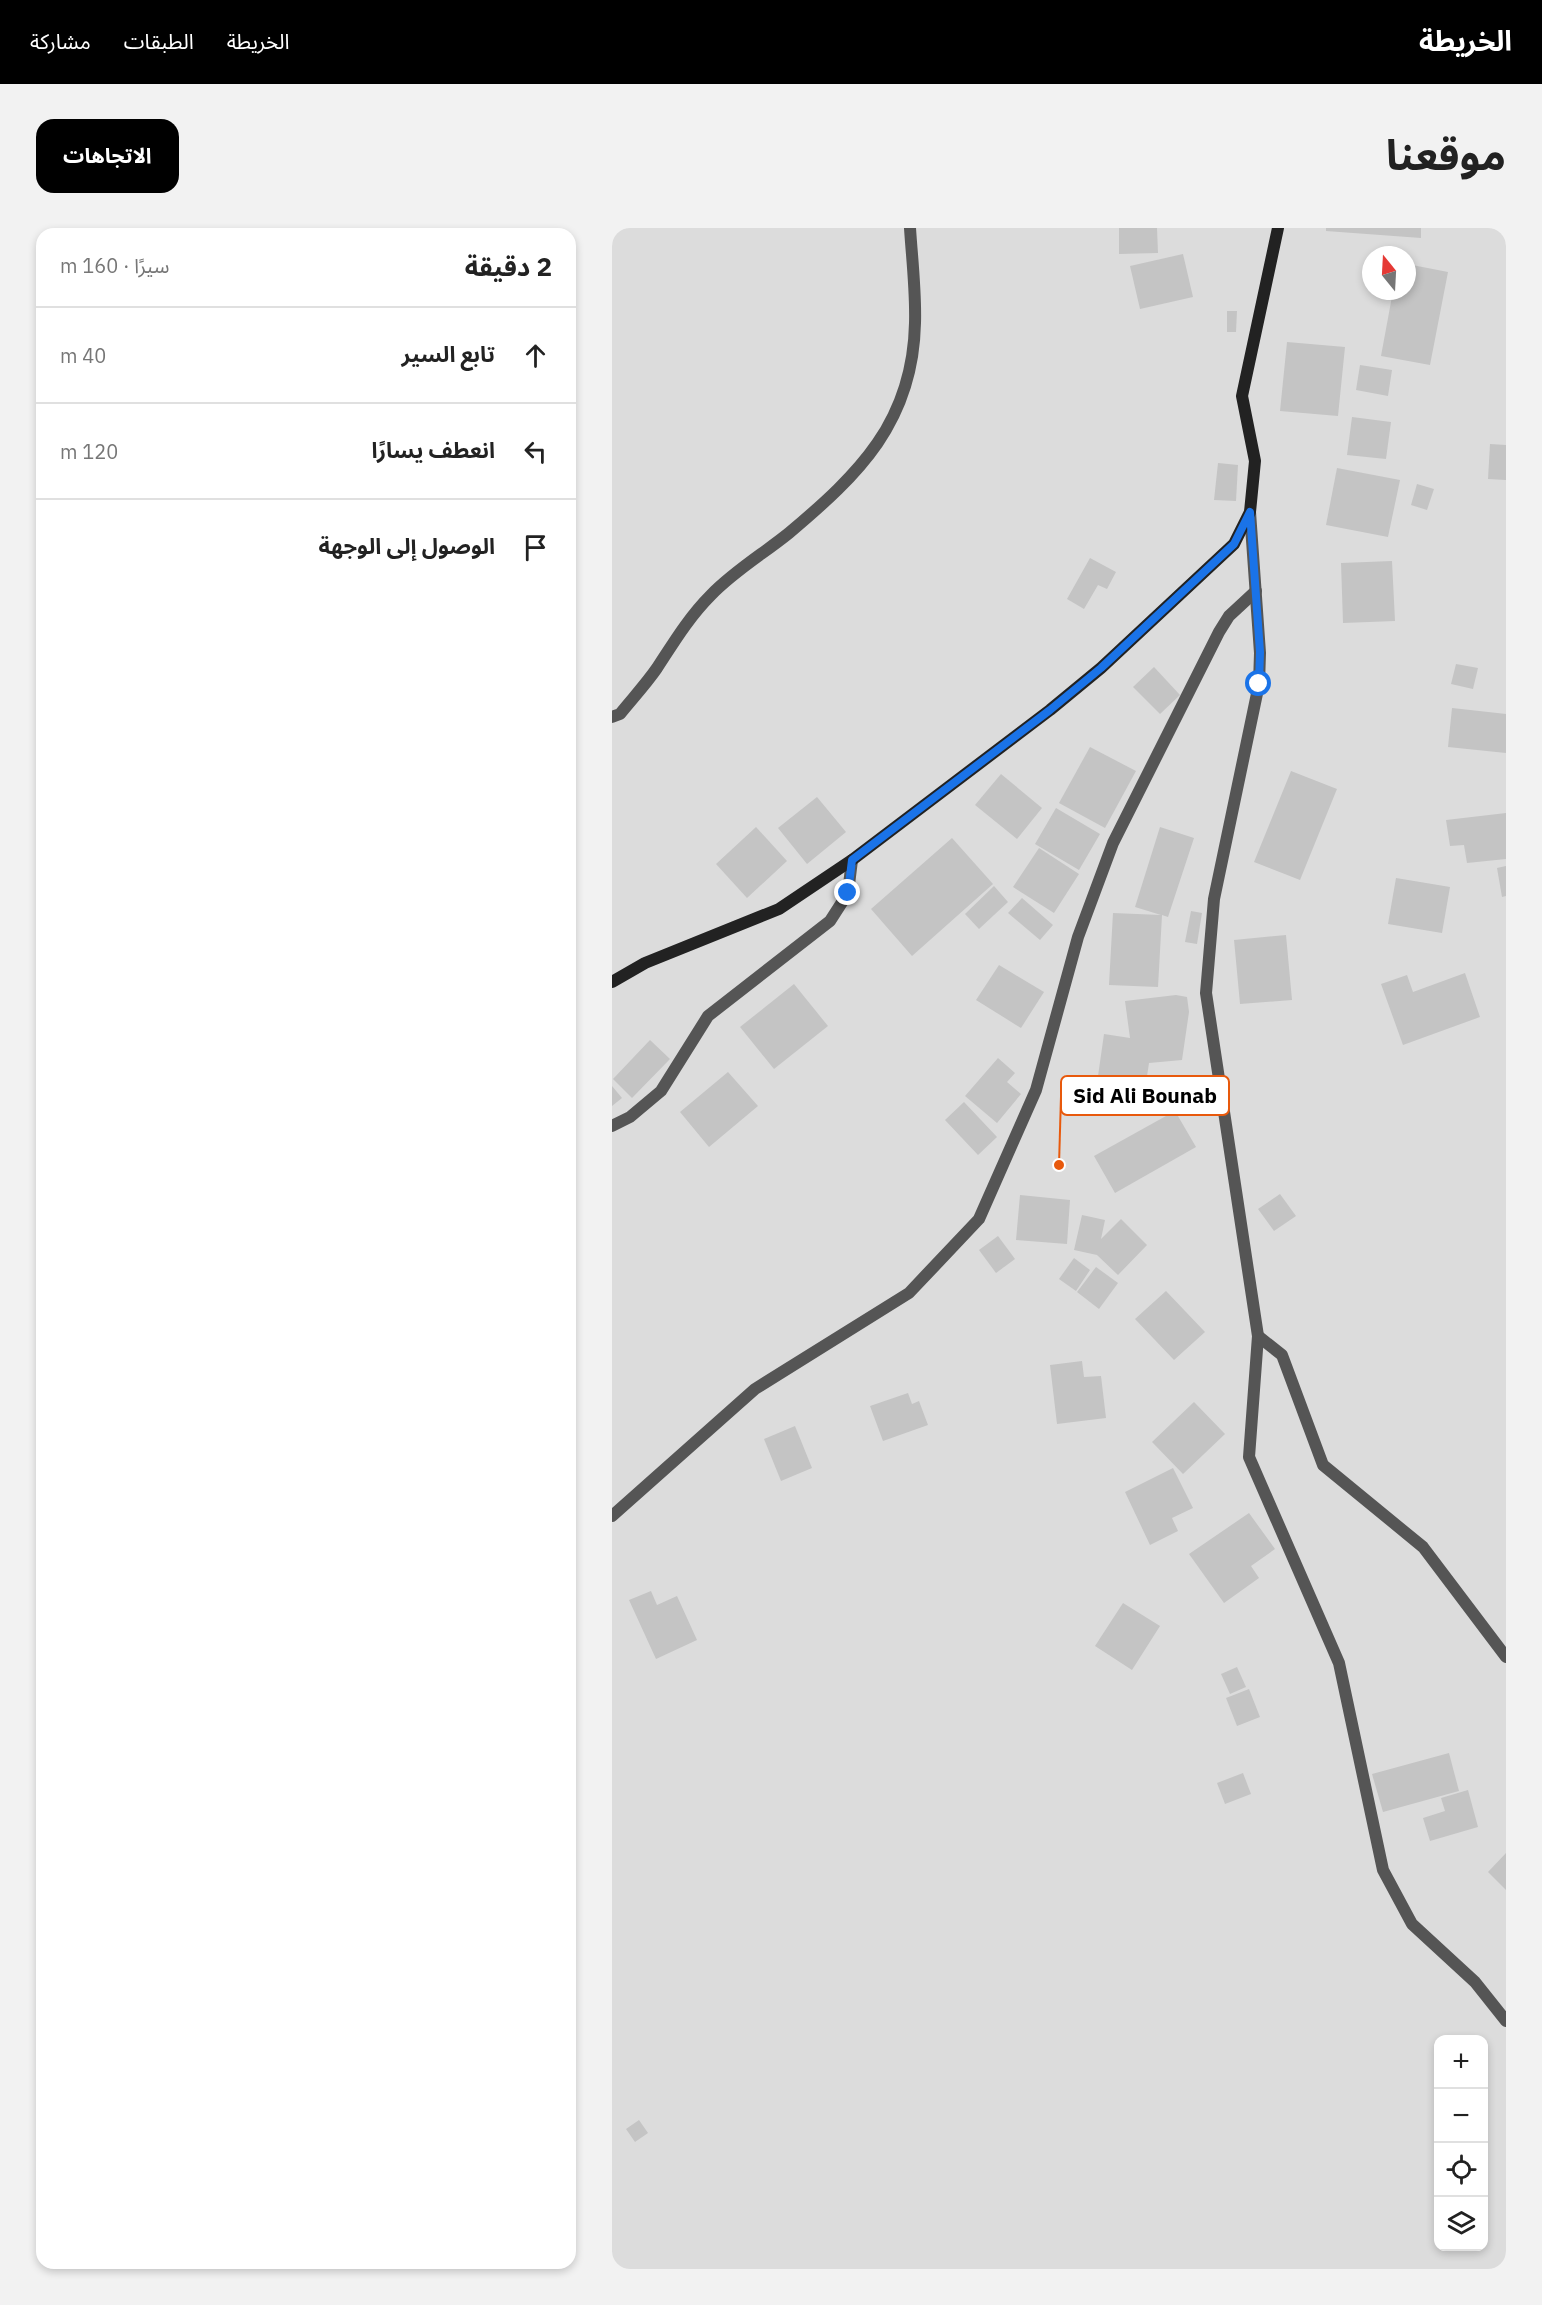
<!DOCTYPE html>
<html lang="ar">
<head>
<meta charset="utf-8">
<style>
  body { margin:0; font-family:"IBM Plex Sans","Noto Sans Arabic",sans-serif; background:#f2f2f2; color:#222; direction:rtl }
  .controls { position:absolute; right:18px; bottom:18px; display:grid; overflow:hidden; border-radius:12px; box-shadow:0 3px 9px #0003 }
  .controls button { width:54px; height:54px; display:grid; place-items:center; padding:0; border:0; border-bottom:2px solid #e0e0e0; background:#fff; color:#222; font:30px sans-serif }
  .compass { position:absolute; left:750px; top:18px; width:54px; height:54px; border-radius:50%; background:#fff; box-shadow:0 3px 9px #0003; rotate:342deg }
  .stop { position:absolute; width:18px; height:18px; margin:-14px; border:4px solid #1a73e8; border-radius:50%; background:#fff }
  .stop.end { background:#1a73e8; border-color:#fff; box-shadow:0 2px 6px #0008 }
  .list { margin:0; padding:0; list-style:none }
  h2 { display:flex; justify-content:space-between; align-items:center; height:78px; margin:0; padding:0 24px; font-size:26px }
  h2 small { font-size:20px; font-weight:400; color:#767676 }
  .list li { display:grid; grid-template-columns:39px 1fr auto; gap:18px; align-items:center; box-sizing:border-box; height:96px; padding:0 24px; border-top:2px solid #e0e0e0 }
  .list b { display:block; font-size:22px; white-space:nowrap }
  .list em { font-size:20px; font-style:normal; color:#767676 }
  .icon { flex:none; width:33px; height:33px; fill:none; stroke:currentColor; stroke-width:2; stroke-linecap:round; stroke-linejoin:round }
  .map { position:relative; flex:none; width:894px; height:2041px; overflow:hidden; direction:ltr; border-radius:18px }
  header { display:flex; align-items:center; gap:36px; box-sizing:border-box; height:84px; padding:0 30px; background:#000; color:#fff }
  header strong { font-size:28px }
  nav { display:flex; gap:33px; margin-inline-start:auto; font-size:21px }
  .intro { display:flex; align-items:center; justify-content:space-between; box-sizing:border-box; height:144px; padding:0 36px }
  h1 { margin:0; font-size:42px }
  .button { padding:15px 27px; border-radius:18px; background:#000; color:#fff; font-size:21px; font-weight:700 }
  main { display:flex; gap:36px; padding:0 36px }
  aside { flex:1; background:#fff; border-radius:18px; box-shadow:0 3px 9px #0003 }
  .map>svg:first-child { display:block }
</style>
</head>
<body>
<header>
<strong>الخريطة</strong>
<nav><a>الخريطة</a><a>الطبقات</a><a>مشاركة</a></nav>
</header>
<div class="intro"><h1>موقعنا</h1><a class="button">الاتجاهات</a></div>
<main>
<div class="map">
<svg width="894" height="2041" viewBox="0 0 894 2041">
  <rect width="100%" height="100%" fill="#fff"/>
  <path fill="#dcdcdc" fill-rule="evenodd" d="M 0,0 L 894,0 L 894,2041 L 0,2041 ZM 759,27 L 795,27 L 795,63 L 759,63 ZM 826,1812 L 872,1812 L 872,2018 L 826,2018 Z"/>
  <g fill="#c4c4c4">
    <polygon points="507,0 545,0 546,25 507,26"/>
    <polygon points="714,0 809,0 809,10 714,3"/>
    <polygon points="571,26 581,69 528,81 518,38"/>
    <polygon points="795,36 836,44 818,137 769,128 781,63 795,63"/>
    <polygon points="615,83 625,83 624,104 615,104"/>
    <polygon points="675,114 733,119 726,188 668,183"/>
    <polygon points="748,137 780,142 776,168 744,162"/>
    <polygon points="740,189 779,194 774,231 735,227"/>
    <polygon points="878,216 894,217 894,252 876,251"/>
    <polygon points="606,235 626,237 624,273 602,272"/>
    <polygon points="725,240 788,252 776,309 714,297"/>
    <polygon points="805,256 822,261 815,282 799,277"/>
    <polygon points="478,330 504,344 495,361 486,357 472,381 455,371"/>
    <polygon points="780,333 783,393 731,395 729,335"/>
    <polygon points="844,436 866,440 861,461 839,456"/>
    <polygon points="542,439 568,467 548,486 521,459"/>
    <polygon points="840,480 894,486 894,525 836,519"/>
    <polygon points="478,519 524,543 493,600 447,575"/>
    <polygon points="679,543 725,561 688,652 642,634"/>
    <polygon points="389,546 430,580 405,611 363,577"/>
    <polygon points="205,569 234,604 195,636 166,600"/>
    <polygon points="444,580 488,606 467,642 423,616"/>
    <polygon points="894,585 894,631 855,635 852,617 838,618 834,592"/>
    <polygon points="144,599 175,633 135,670 104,636"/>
    <polygon points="548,599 582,610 556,689 550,687 546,759 497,757 501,685 549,687 523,679"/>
    <polygon points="340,610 381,656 300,728 259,681"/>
    <polygon points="427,620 467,646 442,685 401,659"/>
    <polygon points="894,638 894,668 890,669 885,640"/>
    <polygon points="784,650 838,659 830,705 776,696"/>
    <polygon points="382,658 396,674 367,701 353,686"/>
    <polygon points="410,670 441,697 428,712 396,685"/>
    <polygon points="579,683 590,685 585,716 573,714"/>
    <polygon points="674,707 680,772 628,776 622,712"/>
    <polygon points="387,737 432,764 409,800 364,772"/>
    <polygon points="853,745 868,789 791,817 769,756 795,747 801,764"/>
    <polygon points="182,756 216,798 162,841 128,799"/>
    <polygon points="564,767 575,769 577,784 570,832 537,835 532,868 484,862 492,806 518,810 513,773"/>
    <polygon points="38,812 58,831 20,870 1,851"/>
    <polygon points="386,830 403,845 395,854 409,866 385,895 353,868"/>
    <polygon points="116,844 146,878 97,919 68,884"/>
    <polygon points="0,858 10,870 0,878"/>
    <polygon points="352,874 385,909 366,927 333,892"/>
    <polygon points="563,883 584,919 503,965 482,928"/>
    <polygon points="668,966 684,988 662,1003 646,981"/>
    <polygon points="408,967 458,972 455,1016 404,1012"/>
    <polygon points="470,987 493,992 489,1011 509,991 535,1017 506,1047 485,1027 462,1022"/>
    <polygon points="386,1008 403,1031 384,1045 367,1022"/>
    <polygon points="462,1030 478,1042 464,1063 447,1051"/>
    <polygon points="484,1039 506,1055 487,1081 465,1064"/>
    <polygon points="554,1063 593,1104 562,1132 523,1091"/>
    <polygon points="470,1133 472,1149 489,1148 494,1190 445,1196 438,1137"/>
    <polygon points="296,1165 300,1176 307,1173 316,1197 271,1213 258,1178"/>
    <polygon points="582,1174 613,1206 571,1246 540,1214"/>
    <polygon points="183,1198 200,1240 169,1253 152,1211"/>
    <polygon points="561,1240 581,1280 560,1290 566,1303 538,1317 513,1264"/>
    <polygon points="637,1285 663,1321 639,1338 647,1350 612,1375 577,1326"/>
    <polygon points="39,1363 45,1377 65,1368 85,1412 44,1431 17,1372"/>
    <polygon points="511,1375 548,1398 520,1442 483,1418"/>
    <polygon points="625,1439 634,1459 618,1466 609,1446"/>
    <polygon points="637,1461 648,1489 625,1498 614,1470"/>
    <polygon points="837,1525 847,1563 771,1584 760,1546"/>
    <polygon points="631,1545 639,1566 613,1576 605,1555"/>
    <polygon points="856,1562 866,1599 818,1613 811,1590 833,1583 829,1570"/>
    <polygon points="894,1625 894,1662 876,1644"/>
    <polygon points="27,1892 36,1905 23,1914 14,1901"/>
  </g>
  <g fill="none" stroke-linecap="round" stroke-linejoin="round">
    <g stroke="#555" stroke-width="12">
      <polyline points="638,284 648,425 647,456 602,671 594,765 646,1108 637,1229 727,1435 771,1642 800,1696 863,1754 894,1793"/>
      <path d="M 0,489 L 8,486 C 20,471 34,456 45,440 C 62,414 77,389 99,367 C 122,343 151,326 177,305 C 247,246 301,194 303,95 C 304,64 300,31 298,0"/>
      <polyline points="0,898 18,889 49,863 96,788 218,693 236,665 240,632"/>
      <polyline points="646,1108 670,1127 711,1237 811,1319 894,1429"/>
      <polyline points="0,1288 143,1161 297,1065 367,991 424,862 466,709 501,615 607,404 617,388 644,363"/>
    </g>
    <polyline stroke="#222" stroke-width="12" points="0,754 33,735 167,681 240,632 438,482 489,440 622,316 638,284 643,233 630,168 666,0"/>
  </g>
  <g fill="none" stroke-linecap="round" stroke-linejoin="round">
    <polyline stroke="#1a73e8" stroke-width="8" points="236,665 240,632 438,482 489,440 622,316 638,284 648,424 647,456"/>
  </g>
  <path fill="none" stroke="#e8590c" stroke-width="2" d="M447 937L449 868"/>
  <circle fill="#e8590c" stroke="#fff" stroke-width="2" cx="447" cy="937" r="6"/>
  <rect fill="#fff" stroke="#e8590c" stroke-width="2" x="449" y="848" width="168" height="39" rx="6"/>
  <g font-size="21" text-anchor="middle" font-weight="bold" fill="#000">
    <text x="533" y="875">Sid Ali Bounab</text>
  </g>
</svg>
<div class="controls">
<button>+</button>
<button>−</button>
<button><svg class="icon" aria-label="locate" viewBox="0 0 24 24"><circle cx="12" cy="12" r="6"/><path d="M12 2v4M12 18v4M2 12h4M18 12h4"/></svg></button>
<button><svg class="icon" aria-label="layers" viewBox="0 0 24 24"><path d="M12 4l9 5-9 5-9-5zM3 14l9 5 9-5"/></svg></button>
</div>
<svg class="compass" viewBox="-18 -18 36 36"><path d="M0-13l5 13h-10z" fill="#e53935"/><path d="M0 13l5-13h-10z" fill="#767676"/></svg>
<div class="stop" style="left:647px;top:456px"></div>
<div class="stop end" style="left:236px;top:665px"></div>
</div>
<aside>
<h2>2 دقيقة<small>سيرًا · 160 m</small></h2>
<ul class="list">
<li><svg class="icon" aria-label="ahead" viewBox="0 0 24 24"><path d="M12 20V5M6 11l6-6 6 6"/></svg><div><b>تابع السير</b></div><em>40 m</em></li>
<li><svg class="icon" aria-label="left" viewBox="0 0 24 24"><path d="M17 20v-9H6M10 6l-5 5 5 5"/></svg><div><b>انعطف يسارًا</b></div><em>120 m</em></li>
<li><svg class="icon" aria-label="arrive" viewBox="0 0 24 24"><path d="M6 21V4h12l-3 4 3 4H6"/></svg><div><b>الوصول إلى الوجهة</b></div></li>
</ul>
</aside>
</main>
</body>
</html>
